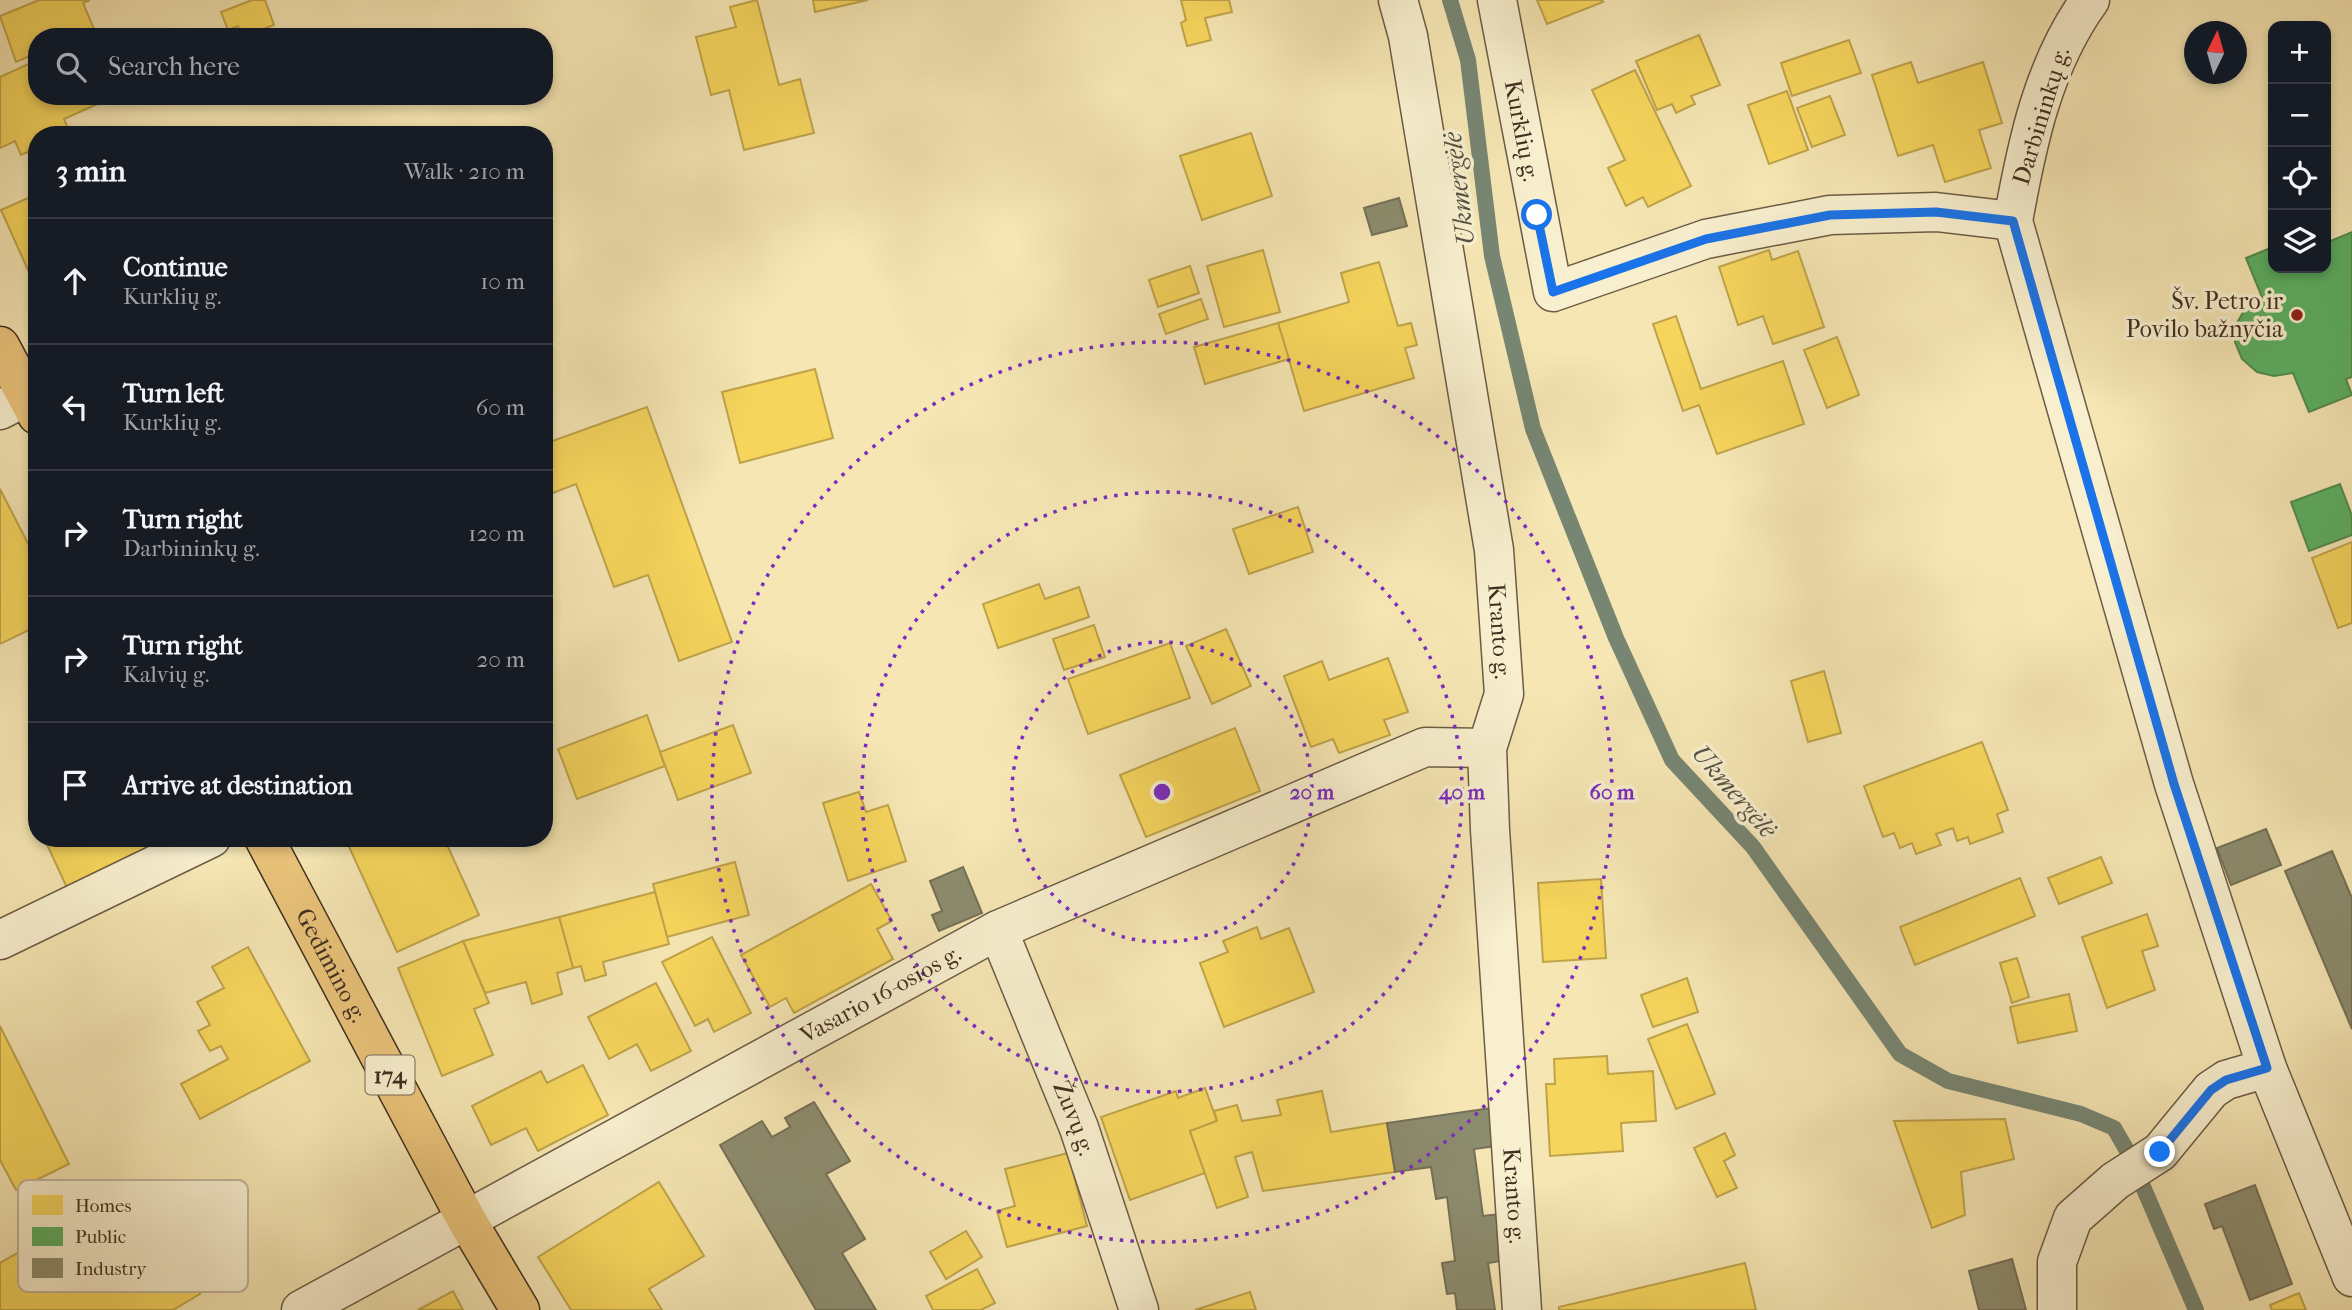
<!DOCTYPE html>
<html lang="en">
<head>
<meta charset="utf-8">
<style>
  body { margin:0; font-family:"IM FELL French Canon",serif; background:#242831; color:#f1f3f6 }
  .controls { position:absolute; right:21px; top:21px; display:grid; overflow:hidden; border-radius:14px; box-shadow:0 4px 10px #0003 }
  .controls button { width:63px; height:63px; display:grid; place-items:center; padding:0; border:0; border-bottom:2px solid #363941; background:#171b24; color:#f1f3f6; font:35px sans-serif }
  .compass { position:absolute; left:2184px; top:21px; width:63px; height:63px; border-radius:50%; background:#171b24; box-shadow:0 4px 10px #0003; rotate:5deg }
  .stop { position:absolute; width:21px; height:21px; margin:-16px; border:5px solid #1a73e8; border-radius:50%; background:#fff }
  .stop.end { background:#1a73e8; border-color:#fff; box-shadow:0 2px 7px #0008 }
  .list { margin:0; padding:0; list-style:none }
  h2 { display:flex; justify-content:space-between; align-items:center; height:91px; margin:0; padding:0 28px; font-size:30px }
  h2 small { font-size:23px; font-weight:400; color:#9ea1a6 }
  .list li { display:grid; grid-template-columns:46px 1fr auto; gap:21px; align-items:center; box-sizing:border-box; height:126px; padding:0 28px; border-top:2px solid #363941 }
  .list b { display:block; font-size:26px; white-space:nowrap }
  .list p { margin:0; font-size:23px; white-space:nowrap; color:#9ea1a6 }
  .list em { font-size:23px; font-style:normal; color:#9ea1a6 }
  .icon { flex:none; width:38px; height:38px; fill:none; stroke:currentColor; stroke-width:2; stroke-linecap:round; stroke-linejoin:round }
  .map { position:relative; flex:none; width:2352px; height:1310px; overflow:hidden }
  .search { position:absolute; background:#171b24; box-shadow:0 4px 10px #0003; left:28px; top:28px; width:525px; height:77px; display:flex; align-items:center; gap:18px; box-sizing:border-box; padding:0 24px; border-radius:28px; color:#9ea1a6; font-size:26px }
  .panel { position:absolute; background:#171b24; box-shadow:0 4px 10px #0003; left:28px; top:126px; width:525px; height:721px; border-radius:28px }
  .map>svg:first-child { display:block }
</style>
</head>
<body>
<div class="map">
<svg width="2352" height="1310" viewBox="0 0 2352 1310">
  <rect width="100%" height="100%" fill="#f5e6b3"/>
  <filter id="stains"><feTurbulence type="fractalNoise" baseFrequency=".00286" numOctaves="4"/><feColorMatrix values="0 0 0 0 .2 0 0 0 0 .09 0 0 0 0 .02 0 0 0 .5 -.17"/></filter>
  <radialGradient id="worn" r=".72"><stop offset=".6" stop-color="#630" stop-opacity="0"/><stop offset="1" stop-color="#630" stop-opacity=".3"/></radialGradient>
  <g fill="#f6d55c" stroke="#bfa34a" stroke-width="2">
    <polygon points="39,0 90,0 83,3 94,29 75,37 37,37 37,53 16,62 0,16"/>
    <polygon points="252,0 265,0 274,25 242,37 238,26 228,30 221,12"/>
    <polygon points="757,0 779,85 800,79 814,133 744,150 729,90 711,95 696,37 736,27 730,7"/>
    <polygon points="813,0 868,0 815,12"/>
    <polygon points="1181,0 1229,0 1232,12 1205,18 1211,40 1187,46 1181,23 1186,20"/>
    <polygon points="1537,0 1602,0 1603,2 1547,24"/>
    <polygon points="1699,35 1720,85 1691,96 1695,104 1676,113 1672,104 1657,110 1636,61"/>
    <polygon points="1849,40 1861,73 1792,96 1781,63"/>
    <polygon points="37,60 37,96 115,96 64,119 70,133 37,135 37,148 21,155 15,141 0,148 0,77"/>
    <polygon points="1911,62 1918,83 1983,62 2002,123 1979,130 1991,168 1945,182 1933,145 1898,156 1872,75"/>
    <polygon points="1635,70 1691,186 1648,207 1643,197 1626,206 1608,168 1625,160 1592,90"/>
    <polygon points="1787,91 1808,150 1769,164 1748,105"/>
    <polygon points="1830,96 1845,135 1812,147 1797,108"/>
    <polygon points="1251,133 1272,196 1202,220 1180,156"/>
    <polygon points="37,194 37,290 1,210"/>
    <polygon points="1263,250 1280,312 1224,327 1207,266"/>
    <polygon points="1769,250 1772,260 1798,251 1824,327 1773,344 1763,316 1738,325 1719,267"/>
    <polygon points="1379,262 1398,326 1411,323 1417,345 1405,348 1414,378 1304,411 1278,323 1349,302 1341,273"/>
    <polygon points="1190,266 1199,293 1158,307 1149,280"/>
    <polygon points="1201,299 1208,319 1166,334 1159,314"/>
    <polygon points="1676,316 1701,389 1783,361 1804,424 1717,454 1699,405 1683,411 1653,324"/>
    <polygon points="1278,323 1289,359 1205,384 1194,347"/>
    <polygon points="1837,337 1859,395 1827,408 1804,350"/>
    <polygon points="815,369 833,438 740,463 722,392"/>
    <polygon points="647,407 732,642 679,661 648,575 614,587 576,484 553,493 544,470 544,444"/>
    <polygon points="0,489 37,561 37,626 0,644"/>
    <polygon points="1298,507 1313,552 1249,574 1233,529"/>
    <polygon points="2352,542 2352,623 2338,628 2312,558"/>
    <polygon points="1039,584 1045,599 1079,587 1089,617 998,648 983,604"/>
    <polygon points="1094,625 1105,657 1064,670 1053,639"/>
    <polygon points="1226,629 1251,686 1212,704 1186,646"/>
    <polygon points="1170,643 1190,698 1088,734 1068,679"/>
    <polygon points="1388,658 1408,712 1384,720 1390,735 1339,753 1333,739 1311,747 1284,676 1322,661 1329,680"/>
    <polygon points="1824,671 1841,733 1808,742 1791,681"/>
    <polygon points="647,715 665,766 577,799 558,749"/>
    <polygon points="733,725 751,773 678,800 660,752"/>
    <polygon points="1235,728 1260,791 1146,837 1120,775"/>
    <polygon points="1982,742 2008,810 1997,814 2003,832 1970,844 1968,837 1957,841 1953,828 1936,834 1941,845 1916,854 1912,843 1900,848 1894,833 1883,837 1864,786"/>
    <polygon points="859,792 866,812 888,805 906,861 848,881 823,803"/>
    <polygon points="44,838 174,838 68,890"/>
    <polygon points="345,838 444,838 479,915 397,952"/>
    <polygon points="2101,857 2112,883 2059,904 2048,878"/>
    <polygon points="735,862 749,915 667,937 653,884"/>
    <polygon points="2020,878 2035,916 1915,965 1900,927"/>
    <polygon points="1601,879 1606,958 1543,962 1538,883"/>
    <polygon points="871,884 892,921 877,929 893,959 794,1013 786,998 770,1007 741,955"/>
    <polygon points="655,892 669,944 603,962 606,975 585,981 581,966 573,968 559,917"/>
    <polygon points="2147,914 2158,946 2142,951 2155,990 2107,1008 2082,937"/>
    <polygon points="559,917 573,968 557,973 562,994 532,1004 526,982 485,993 463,941"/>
    <polygon points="1257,927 1261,939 1289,928 1314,992 1224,1027 1200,963 1228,952 1223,941"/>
    <polygon points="712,937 751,1013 714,1032 708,1019 695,1026 662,962"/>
    <polygon points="463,941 489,1003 474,1009 493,1055 442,1076 398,968"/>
    <polygon points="248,947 310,1061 200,1119 181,1084 228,1059 221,1046 210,1051 198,1031 210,1025 197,1002 224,988 212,967"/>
    <polygon points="2017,958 2029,997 2012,1003 2000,963"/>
    <polygon points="1687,978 1698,1012 1653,1027 1641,995"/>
    <polygon points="656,983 691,1051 651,1071 637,1044 609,1059 588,1017"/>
    <polygon points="2069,994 2077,1031 2018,1043 2010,1007"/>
    <polygon points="1687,1024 1715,1094 1676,1109 1648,1039"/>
    <polygon points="0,1026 69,1164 16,1190 0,1160"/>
    <polygon points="1607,1056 1608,1074 1653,1071 1656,1121 1621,1123 1623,1151 1550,1156 1546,1084 1555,1084 1554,1059"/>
    <polygon points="583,1065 608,1115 538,1151 526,1128 491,1145 472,1106 541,1071 547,1083"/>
    <polygon points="1205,1088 1217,1121 1190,1131 1205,1173 1130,1200 1101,1117 1176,1091 1178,1098"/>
    <polygon points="1322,1091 1331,1132 1387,1123 1395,1172 1263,1191 1252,1152 1235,1157 1248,1197 1217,1208 1190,1131 1217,1121 1214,1111 1237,1105 1242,1121 1281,1115 1277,1100"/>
    <polygon points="2005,1119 2014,1159 1961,1172 1965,1215 1932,1228 1894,1121"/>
    <polygon points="1725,1133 1735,1155 1724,1161 1737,1188 1717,1197 1694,1148"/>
    <polygon points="1068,1153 1087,1226 1007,1247 997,1211 1015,1206 1005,1169"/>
    <polygon points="659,1182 704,1256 649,1289 662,1310 571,1310 538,1257"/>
    <polygon points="136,1185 200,1294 173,1310 0,1310 0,1263"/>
    <polygon points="966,1231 982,1257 946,1279 930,1252"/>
    <polygon points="1745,1263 1756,1310 1559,1310 1559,1307"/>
    <polygon points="977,1269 995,1303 981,1310 933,1310 926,1296"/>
    <polygon points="453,1291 463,1310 418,1310"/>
    <polygon points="1250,1292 1256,1310 1195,1310"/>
    <polygon points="2299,1293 2306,1310 2272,1310 2270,1305"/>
  </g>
  <g fill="#5aae61" stroke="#52884e" stroke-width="2">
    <polygon points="2352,232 2352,377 2346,379 2352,395 2309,412 2293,373 2274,376 2257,372 2242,359 2235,342 2237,323 2246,307 2262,297 2246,258 2273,247 2273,268 2326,268 2326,243"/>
    <polygon points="2340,484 2352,516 2352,535 2309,551 2291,502"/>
  </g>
  <g fill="#8c8c6e" stroke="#757057" stroke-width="2">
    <polygon points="1399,198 1407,226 1372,235 1364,208"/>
    <polygon points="2266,829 2281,865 2231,885 2217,848"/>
    <polygon points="2332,851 2352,898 2352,1029 2285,871"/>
    <polygon points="963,867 982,913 939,931 932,915 942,911 930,881"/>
    <polygon points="814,1102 850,1161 826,1174 865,1239 842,1253 876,1310 816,1310 720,1145 762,1121 772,1137 790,1127 785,1118"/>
    <polygon points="1492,1108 1497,1146 1474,1149 1483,1216 1508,1213 1514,1259 1488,1263 1495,1310 1457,1310 1455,1293 1447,1294 1442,1263 1455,1261 1447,1197 1436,1199 1431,1167 1395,1172 1387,1123"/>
    <polygon points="2255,1185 2292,1284 2250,1300 2222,1226 2214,1229 2205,1204"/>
    <polygon points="2012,1259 2026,1310 1979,1310 1969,1271"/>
  </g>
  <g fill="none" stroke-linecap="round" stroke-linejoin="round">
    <polyline stroke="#778673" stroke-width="16" points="1450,0 1468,60 1492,256 1533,429 1616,638 1672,760 1753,847 1900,1054 1948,1081 2081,1114 2114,1128 2129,1154 2196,1310"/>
    <g stroke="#6c5c45" stroke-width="41">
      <g id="minor">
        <path id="s1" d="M 1398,0 L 1408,36 L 1494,550 L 1504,694 L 1487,748 L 1490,830 L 1522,1310"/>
        <path id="s2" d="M 1497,0 L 1553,292 L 1706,239 L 1830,215 L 1936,212 L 2013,221"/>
        <path d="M 2090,0 C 2043,65 2027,143 2013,221 L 2174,784 L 2267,1068 L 2352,1277"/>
        <polyline points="0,410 27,396"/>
        <path id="s3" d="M 998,930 L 1079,1128 L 1139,1310"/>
        <polyline points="0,940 211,838"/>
        <path id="s4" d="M 301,1310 L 998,930 L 1425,747 L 1487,748"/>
        <polyline points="2057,1310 2057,1262 2073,1218 2115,1181 2160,1152 2211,1090 2226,1080 2267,1068"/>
      </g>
    </g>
    <g stroke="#3f2e20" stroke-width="41">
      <g id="primary">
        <polyline points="0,346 37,415"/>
        <path id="s5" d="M 264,838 L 466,1219 L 520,1310"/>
      </g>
    </g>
    <use href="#minor" stroke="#f8efce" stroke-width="38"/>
    <use href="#primary" stroke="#eac37a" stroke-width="38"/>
  </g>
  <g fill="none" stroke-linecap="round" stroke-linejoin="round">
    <polyline stroke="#1a73e8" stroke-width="9" points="1537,215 1553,292 1706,239 1830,215 1936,212 2013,221 2174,784 2267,1068 2226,1080 2211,1090 2160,1152"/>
  </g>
  <g fill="none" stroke="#7b2cbf" stroke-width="3.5" stroke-dasharray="3.5 7">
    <circle cx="1162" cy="792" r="150"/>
    <circle cx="1162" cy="792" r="300"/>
    <circle cx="1162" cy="792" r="450"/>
  </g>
  <circle fill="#8f2418" stroke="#f8efce" stroke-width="2.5" cx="2297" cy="315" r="7"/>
  <g text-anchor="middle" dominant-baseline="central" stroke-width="7" stroke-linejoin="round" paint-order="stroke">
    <rect fill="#f8efce" stroke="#766854" stroke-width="2" x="365.5" y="1055.5" width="49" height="39" rx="5"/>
    <g font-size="23" font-weight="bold" fill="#3f2e20">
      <text x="390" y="1075">174</text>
    </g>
    <g font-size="24" fill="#3f2e20" stroke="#f8efce">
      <text transform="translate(2041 116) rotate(-73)">Darbininkų g.</text>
      <text stroke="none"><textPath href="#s2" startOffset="133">Kurklių g.</textPath></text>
      <text stroke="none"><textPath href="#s1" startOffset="640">Kranto g.</textPath></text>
      <text stroke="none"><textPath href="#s5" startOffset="144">Gedimino g.</textPath></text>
      <text stroke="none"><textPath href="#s4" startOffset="660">Vasario 16-osios g.</textPath></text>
      <text stroke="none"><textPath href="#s3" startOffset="203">Žuvų g.</textPath></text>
      <text stroke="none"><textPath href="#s1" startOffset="1208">Kranto g.</textPath></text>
    </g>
    <g font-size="24" fill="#3f2e20" stroke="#f8efce" text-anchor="end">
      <text x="2283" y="301">Šv. Petro ir<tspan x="2283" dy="28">Povilo bažnyčia</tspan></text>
    </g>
    <g font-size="26" font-style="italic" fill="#565243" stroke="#f8efce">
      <text transform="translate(1459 189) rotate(-97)">Ukmergėlė</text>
      <text transform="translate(1734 791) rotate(49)">Ukmergėlė</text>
    </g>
  </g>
  <rect x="18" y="1180" width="230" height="112" rx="10" fill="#f8efce" stroke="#c0b59a" stroke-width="2"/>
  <rect x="32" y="1195" width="31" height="20" fill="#f6d55c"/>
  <rect x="32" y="1227" width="31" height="19" fill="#5aae61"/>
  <rect x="32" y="1258" width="31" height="20" fill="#8c8c6e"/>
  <g font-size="19" fill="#3f2e20">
    <text x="75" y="1212">Homes</text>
    <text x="75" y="1243">Public</text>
    <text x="75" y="1275">Industry</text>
  </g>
  <circle cx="1162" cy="792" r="10" fill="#7b2cbf" stroke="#f8efce" stroke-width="3.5"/>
  <g font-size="21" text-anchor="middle" font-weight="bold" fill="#7b2cbf" stroke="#f8efce" stroke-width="7" stroke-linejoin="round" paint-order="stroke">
    <text x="1312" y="799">20 m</text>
    <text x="1462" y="799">40 m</text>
    <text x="1612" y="799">60 m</text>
  </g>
  <rect width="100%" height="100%" filter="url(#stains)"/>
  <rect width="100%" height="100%" fill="url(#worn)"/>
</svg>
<div class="controls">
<button>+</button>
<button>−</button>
<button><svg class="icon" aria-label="locate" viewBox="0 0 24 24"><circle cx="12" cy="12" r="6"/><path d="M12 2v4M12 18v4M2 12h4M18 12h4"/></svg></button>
<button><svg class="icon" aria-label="layers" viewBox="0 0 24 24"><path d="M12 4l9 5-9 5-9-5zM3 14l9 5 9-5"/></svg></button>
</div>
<svg class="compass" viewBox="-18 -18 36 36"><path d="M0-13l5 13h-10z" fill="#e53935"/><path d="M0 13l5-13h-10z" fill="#9ea1a6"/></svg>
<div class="stop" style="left:1537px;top:215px"></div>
<div class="stop end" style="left:2160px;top:1152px"></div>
<div class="search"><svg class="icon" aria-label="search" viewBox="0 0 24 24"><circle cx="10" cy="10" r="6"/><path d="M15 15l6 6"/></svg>Search here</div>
<section class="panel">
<h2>3 min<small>Walk · 210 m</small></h2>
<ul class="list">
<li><svg class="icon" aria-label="ahead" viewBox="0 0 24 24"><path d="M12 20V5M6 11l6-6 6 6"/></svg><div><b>Continue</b><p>Kurklių g.</p></div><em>10 m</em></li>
<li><svg class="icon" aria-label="left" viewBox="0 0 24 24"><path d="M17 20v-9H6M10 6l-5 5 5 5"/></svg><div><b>Turn left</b><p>Kurklių g.</p></div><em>60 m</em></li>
<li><svg class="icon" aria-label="right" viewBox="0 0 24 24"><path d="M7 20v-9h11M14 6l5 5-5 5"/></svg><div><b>Turn right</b><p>Darbininkų g.</p></div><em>120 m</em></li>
<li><svg class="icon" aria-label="right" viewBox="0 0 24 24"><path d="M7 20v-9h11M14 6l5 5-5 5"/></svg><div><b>Turn right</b><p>Kalvių g.</p></div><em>20 m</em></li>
<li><svg class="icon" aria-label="arrive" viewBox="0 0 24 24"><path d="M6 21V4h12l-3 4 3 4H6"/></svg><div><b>Arrive at destination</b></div></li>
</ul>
</section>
</div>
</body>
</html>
